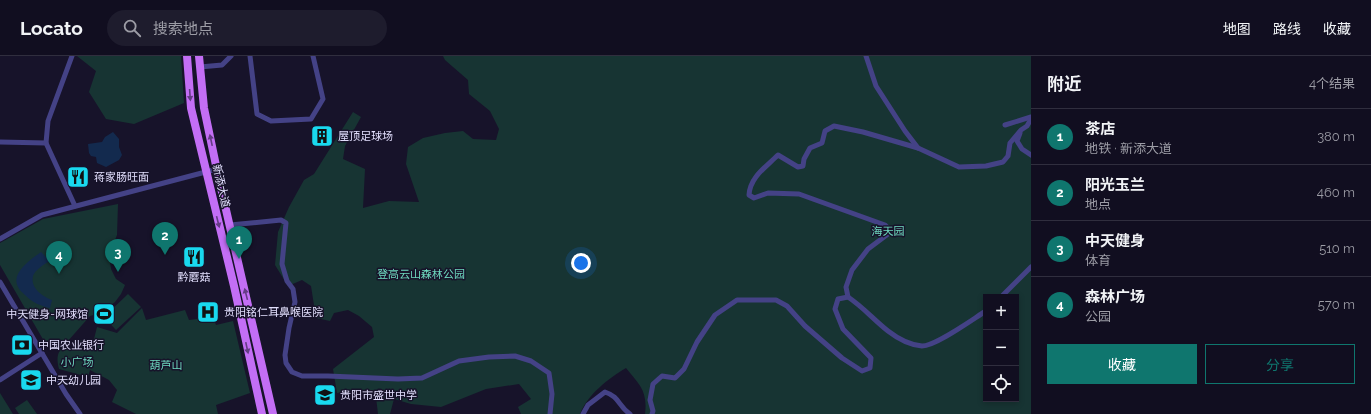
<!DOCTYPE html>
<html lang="zh">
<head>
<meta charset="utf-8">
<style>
  body { margin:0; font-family:Raleway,"Noto Sans SC",sans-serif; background:#1e1c2d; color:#f1f3f6 }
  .controls { position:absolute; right:12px; bottom:12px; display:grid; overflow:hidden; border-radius:0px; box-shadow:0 2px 6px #0003 }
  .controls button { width:36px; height:36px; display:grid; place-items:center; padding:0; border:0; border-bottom:1px solid #302e3e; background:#110e20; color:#f1f3f6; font:20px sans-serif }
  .you { position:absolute; left:581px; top:207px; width:14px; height:14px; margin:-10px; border:3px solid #fff; border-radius:50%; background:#1a73e8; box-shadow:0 0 0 6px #1a73e833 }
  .badge { display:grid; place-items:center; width:26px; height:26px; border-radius:50%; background:#0f766e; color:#fff; font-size:13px; font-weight:700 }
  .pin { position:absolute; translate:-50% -33px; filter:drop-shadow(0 1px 2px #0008) }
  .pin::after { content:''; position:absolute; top:21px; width:14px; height:12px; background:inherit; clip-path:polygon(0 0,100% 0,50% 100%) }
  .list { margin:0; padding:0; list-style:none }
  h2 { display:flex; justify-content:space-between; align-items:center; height:52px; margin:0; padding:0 16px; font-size:17px }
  h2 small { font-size:13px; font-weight:400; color:#9c9ca5 }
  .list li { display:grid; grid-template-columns:26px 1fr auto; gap:12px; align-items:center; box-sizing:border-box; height:56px; padding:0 16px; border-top:1px solid #302e3e }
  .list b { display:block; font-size:15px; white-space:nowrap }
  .list p { margin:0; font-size:13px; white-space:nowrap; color:#9c9ca5 }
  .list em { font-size:13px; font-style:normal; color:#9c9ca5 }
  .actions { display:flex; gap:8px; padding:12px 16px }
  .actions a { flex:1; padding:9px 0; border:1px solid #0f766e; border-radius:0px; text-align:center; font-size:14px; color:#0f766e }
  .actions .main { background:#0f766e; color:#fff }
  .icon { flex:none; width:22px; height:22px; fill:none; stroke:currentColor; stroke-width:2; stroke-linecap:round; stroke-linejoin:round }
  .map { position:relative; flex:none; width:1031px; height:358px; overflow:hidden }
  header { display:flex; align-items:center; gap:24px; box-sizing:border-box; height:56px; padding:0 20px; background:#110e20; border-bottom:1px solid #302e3e }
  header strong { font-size:19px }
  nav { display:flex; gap:22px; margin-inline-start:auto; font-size:14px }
  .search { width:280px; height:36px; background:#1e1c2d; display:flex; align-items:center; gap:10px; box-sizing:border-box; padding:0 14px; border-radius:22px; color:#9c9ca5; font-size:15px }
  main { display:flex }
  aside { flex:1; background:#110e20 }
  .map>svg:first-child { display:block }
</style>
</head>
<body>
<header>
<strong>Locato</strong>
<div class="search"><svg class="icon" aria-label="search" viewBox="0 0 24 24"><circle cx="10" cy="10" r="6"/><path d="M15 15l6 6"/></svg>搜索地点</div>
<nav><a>地图</a><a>路线</a><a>收藏</a></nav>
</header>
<main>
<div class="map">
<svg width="1031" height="358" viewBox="0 0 1031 358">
  <rect width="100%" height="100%" fill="#17132a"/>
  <g fill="#173433" fill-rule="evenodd">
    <polygon points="77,0 181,0 184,47 134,68 106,63 89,36 96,15"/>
    <path d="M 443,0 L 1031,0 L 1031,358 L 645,358 C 648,335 639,328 626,312 C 608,323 588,338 580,358 L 521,358 L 518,351 L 531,343 L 519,328 L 486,333 L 441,351 L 411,348 L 394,343 L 390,358 L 378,358 L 376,341 L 369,333 L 337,337 L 333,313 L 374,281 L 372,271 L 359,260 L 348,254 L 334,257 L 330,265 L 316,262 L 311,230 L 302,224 L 288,230 L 275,209 L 278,176 L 289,151 L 304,124 L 314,118 L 353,56 L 361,61 L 345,90 L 343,103 L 365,113 L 363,152 L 389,145 L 419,146 L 406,108 L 408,91 L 423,82 L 445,77 L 463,75 L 473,83 L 496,84 L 499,73 L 490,55 L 469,38 L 468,24 L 445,4 ZM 986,241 L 1016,241 L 1016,343 L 986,343 Z"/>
    <polygon points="118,148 117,179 109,199 111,213 116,223 125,229 121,238 115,246 100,257 90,260 67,286 48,292 0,209 0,187 43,163"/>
    <polygon points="128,238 141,251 116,274 104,261"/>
    <path d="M 142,252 L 146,264 L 185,254 L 189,264 L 213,261 L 216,269 L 233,265 L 250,337 L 216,349 L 218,358 L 136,358 L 112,346 L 117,334 L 109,324 L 90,314 L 88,321 L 59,313 C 57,305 56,297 63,291 L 76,293 L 78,284 L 93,287 L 97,271 L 117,277 Z"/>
    <polygon points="0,337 13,358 0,358"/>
    <polygon points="27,344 37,358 19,358 15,352"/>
  </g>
  <g fill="#132a4e">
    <polygon points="113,76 119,83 119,91 122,99 119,104 106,111 97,107 96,101 91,100 89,97 88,88 102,86 105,81"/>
    <path d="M 41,196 L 50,205 C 44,208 35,214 33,220 C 30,232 43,241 52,244 L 50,252 C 40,250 32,246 25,239 C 4,222 26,207 41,196 Z"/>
  </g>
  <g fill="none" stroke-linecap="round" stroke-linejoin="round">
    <g stroke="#444286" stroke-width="5">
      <polyline points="250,0 257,58 271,65 311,63 323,43 313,0"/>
      <polyline points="866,0 876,30 905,75 918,92"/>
      <polyline points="200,11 222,9 231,0"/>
      <polyline points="1005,69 1031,61"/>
      <polyline points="1020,77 1017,85 1022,93 1031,99"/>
      <polyline points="0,86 46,87 75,150"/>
      <polyline points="46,87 48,65 72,0"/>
      <polyline points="230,169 281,164 286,167 282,208 287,225 293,233 295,246 289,272 285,299 286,307 292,316 302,320 328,320 398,323 422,322 459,305 489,301 515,300 531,305 549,317 552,338 550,358"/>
      <polyline points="0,183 42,159 217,113"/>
      <polyline points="0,226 66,338 80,358"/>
      <path d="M 848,241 L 846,231 L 852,214 L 868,193 L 888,178 L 890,174 L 885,169 L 799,138 L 768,137 L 754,142 L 749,139 C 750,121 766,111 778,99 L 798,111 L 803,110 L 804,103 L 810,92 L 822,87 L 825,75 L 834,70 L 863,76 L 918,92 L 959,111 L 986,110 L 1003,106 L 1008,100 L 1010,87 L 1021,74 L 1027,70 L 1031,63"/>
      <polyline points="1001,241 1031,211"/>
      <polyline points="0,324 42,297"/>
      <path d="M 583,358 L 588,349 L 605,336 C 620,341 618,350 630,358"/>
      <path d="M 652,358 L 653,355 L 650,344 L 653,328 L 662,320 L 675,322 L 684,313 L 697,286 L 715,259 L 737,244 L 776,244 L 787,250 L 805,270 L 842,302 L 862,315 L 870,312 L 871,302 L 843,273 L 835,253 L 838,243 L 848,241 C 863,251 874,264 888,275 C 897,282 910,289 922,290 C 936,290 973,263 986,255"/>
    </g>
    <g stroke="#c36ef5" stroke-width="8">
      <polyline points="187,0 191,52 234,230 262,358"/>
      <polyline points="199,0 204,52 218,119 273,358"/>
    </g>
  </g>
  <defs><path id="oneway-solid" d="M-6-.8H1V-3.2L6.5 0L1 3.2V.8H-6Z"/></defs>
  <g fill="#643c85">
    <use href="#oneway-solid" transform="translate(190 39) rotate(86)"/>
    <use href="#oneway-solid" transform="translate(211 84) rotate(-102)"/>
    <use href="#oneway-solid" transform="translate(218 166) rotate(76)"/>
    <use href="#oneway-solid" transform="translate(246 238) rotate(-104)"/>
    <use href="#oneway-solid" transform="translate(247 292) rotate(78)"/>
  </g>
  <defs>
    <g id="building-square" transform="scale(1.15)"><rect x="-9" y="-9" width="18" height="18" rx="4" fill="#19d9ef" stroke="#17132a"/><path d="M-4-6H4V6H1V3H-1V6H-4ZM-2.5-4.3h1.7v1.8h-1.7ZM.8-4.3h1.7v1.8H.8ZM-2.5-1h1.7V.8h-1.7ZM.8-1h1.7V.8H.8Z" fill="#111"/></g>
    <g id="restaurant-square" transform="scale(1.15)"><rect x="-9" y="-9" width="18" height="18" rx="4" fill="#19d9ef" stroke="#17132a"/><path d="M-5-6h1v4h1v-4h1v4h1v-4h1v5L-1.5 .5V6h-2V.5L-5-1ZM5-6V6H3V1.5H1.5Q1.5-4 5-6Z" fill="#111"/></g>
    <g id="hospital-square" transform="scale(1.15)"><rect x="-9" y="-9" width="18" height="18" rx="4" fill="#19d9ef" stroke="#17132a"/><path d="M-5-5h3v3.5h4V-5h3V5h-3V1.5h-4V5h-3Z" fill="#111"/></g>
    <g id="stadium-square" transform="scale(1.15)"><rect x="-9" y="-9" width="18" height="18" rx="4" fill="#19d9ef" stroke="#17132a"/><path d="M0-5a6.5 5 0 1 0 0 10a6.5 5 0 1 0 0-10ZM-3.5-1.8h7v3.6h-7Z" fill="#111"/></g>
    <g id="bank-square" transform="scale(1.15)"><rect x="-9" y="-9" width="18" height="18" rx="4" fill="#19d9ef" stroke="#17132a"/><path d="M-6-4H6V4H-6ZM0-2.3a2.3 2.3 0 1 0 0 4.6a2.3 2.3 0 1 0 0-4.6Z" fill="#111"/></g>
    <g id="school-square" transform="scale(1.15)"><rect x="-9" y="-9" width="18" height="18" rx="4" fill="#19d9ef" stroke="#17132a"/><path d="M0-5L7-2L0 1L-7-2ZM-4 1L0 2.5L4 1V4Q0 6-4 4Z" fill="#111"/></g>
  </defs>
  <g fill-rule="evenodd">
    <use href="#building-square" x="322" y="80"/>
    <use href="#restaurant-square" x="78" y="121"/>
    <use href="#restaurant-square" x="194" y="201"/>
    <use href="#hospital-square" x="208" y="256"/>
    <use href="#stadium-square" x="104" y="258"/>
    <use href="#bank-square" x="22" y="289"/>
    <use href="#school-square" x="31" y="324"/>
    <use href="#school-square" x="325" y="339"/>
  </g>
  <g text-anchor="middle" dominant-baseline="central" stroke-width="3" stroke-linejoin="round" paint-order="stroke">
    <g font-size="11" fill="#e2dffd" stroke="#17132a" text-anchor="start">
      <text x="338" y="80">屋顶足球场</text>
      <text x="94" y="121">蒋家肠旺面</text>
      <text x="194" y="221" text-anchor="middle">黔蘑菇</text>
      <text x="224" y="256">贵阳铭仁耳鼻喉医院</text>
      <text x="88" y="258" text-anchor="end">中天健身-网球馆</text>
      <text x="38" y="289">中国农业银行</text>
      <text x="46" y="324">中天幼儿园</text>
      <text x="340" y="339">贵阳市盛世中学</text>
    </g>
    <g font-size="11" fill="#e2dffd" stroke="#17132a">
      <text transform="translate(221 130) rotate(77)">新添大道</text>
    </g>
    <g font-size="11" fill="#6ed9bf" stroke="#17132a">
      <text x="888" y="175">海天园</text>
      <text x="421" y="218">登高云山森林公园</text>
      <text x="77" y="306">小广场</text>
      <text x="166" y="309">葫芦山</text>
    </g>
  </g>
</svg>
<div class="controls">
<button>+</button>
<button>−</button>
<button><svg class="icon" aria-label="locate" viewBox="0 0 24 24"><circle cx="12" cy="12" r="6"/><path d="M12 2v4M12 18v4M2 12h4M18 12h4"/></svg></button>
</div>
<div class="you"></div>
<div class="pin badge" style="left:239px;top:203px">1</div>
<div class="pin badge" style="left:165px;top:199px">2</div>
<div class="pin badge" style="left:118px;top:216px">3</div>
<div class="pin badge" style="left:59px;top:218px">4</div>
</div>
<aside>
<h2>附近<small>4个结果</small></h2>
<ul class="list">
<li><span class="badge">1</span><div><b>茶店</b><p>地铁 · 新添大道</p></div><em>380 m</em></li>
<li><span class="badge">2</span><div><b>阳光玉兰</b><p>地点</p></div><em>460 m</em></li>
<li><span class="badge">3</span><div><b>中天健身</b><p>体育</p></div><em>510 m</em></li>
<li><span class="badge">4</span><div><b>森林广场</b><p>公园</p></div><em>570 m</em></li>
</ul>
<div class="actions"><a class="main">收藏</a><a>分享</a></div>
</aside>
</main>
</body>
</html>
